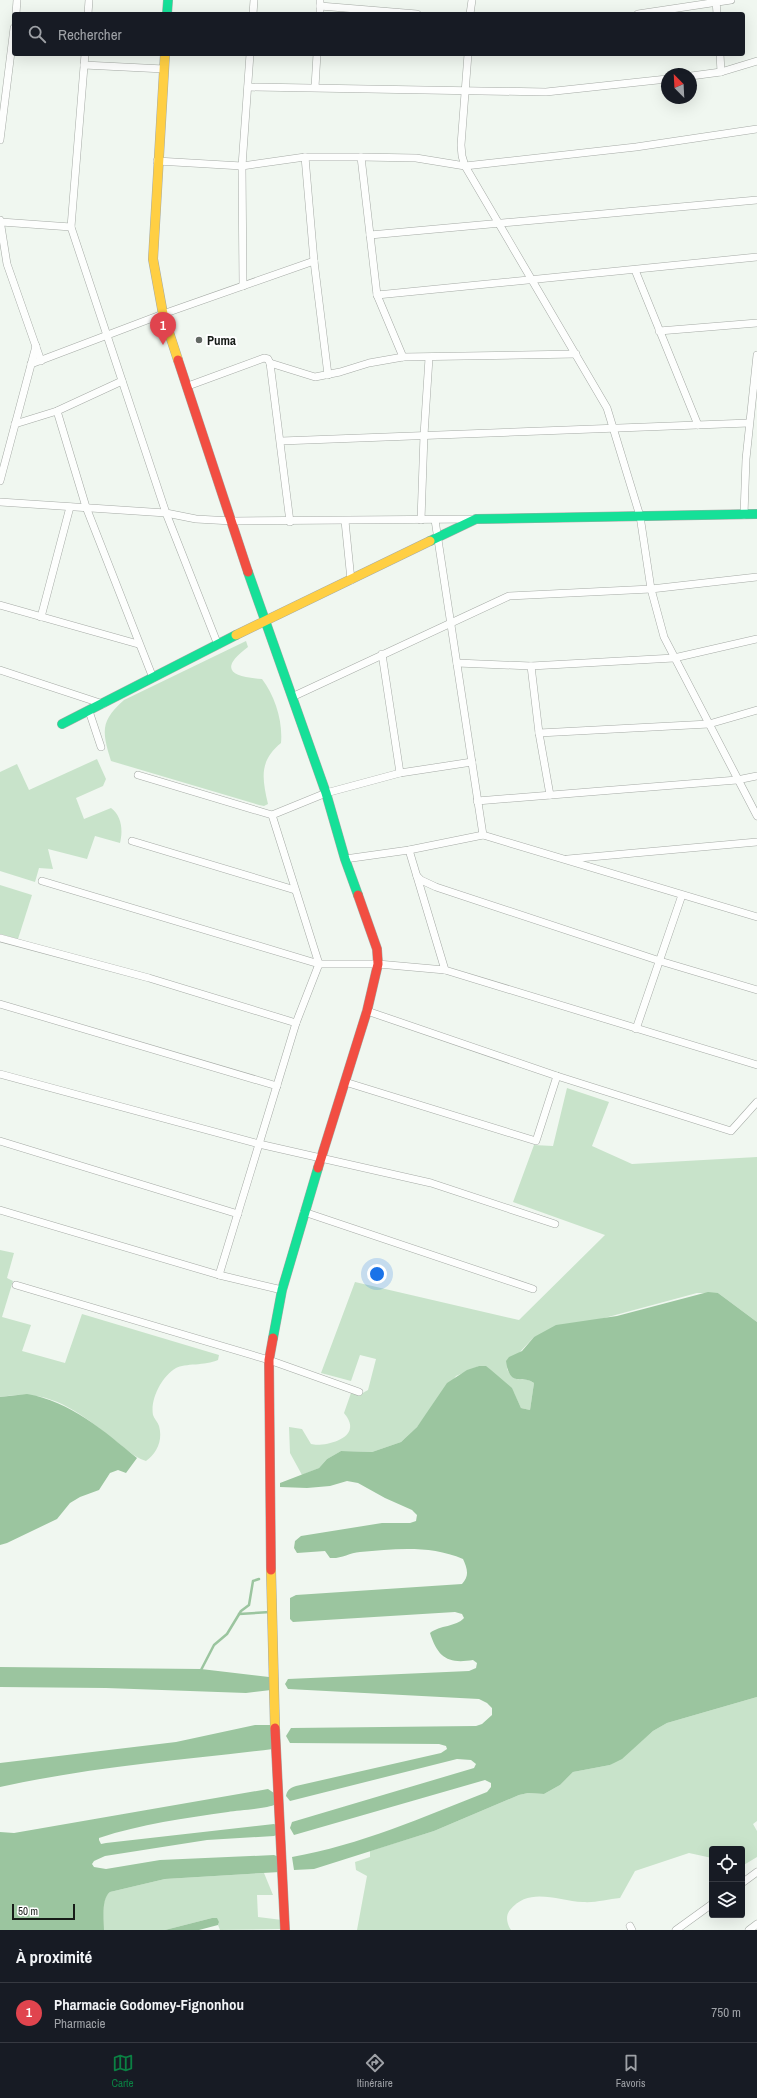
<!DOCTYPE html>
<html lang="fr">
<head>
<meta charset="utf-8">
<style>
  body { margin:0; font-family:"Archivo Narrow",sans-serif; background:#20242c; color:#f1f3f6 }
  .controls { position:absolute; right:12px; bottom:12px; display:grid; overflow:hidden; border-radius:4px; box-shadow:0 4px 16px #0002 }
  .controls button { width:36px; height:36px; display:grid; place-items:center; padding:0; border:0; border-bottom:1px solid #363941; background:#171b24; color:#f1f3f6; font:20px sans-serif }
  .compass { position:absolute; left:661px; top:68px; width:36px; height:36px; border-radius:50%; background:#171b24; box-shadow:0 4px 16px #0002; rotate:336deg }
  .scale { position:absolute; left:12px; bottom:10px; width:63px; box-sizing:border-box; padding-left:4px; border:2px solid #171c18; border-top:0; font-size:11px; line-height:14px; white-space:nowrap; color:#171c18; -webkit-text-stroke:3px #fff; paint-order:stroke }
  .you { position:absolute; left:377px; top:1274px; width:14px; height:14px; margin:-10px; border:3px solid #fff; border-radius:50%; background:#1a73e8; box-shadow:0 0 0 6px #1a73e833 }
  .badge { display:grid; place-items:center; width:26px; height:26px; border-radius:50%; background:#0b8043; color:#fff; font-size:13px; font-weight:700 }
  .pin { position:absolute; translate:-50% -33px; filter:drop-shadow(0 1px 2px #0008) }
  .pin::after { content:''; position:absolute; top:21px; width:14px; height:12px; background:inherit; clip-path:polygon(0 0,100% 0,50% 100%) }
  .list { margin:0; padding:0; list-style:none }
  h2 { display:flex; justify-content:space-between; align-items:center; height:52px; margin:0; padding:0 16px; font-size:17px }
  h2 small { font-size:13px; font-weight:400; color:#9ea1a6 }
  .list li { display:grid; grid-template-columns:26px 1fr auto; gap:12px; align-items:center; box-sizing:border-box; height:60px; padding:0 16px; border-top:1px solid #363941 }
  .list b { display:block; font-size:15px; white-space:nowrap }
  .list p { margin:0; font-size:13px; white-space:nowrap; color:#9ea1a6 }
  .list em { font-size:13px; font-style:normal; color:#9ea1a6 }
  .icon { flex:none; width:22px; height:22px; fill:none; stroke:currentColor; stroke-width:2; stroke-linecap:round; stroke-linejoin:round }
  .map { position:relative; flex:none; width:757px; height:1930px; overflow:hidden }
  .search { position:absolute; background:#171b24; box-shadow:0 4px 16px #0002; left:12px; right:12px; top:12px; height:44px; display:flex; align-items:center; gap:10px; box-sizing:border-box; padding:0 14px; border-radius:4px; color:#9ea1a6; font-size:15px }
  .sheet { height:112px; background:#171b24 }
  nav { display:flex; justify-content:space-around; align-items:center; box-sizing:border-box; height:56px; border-top:1px solid #363941; background:#171b24; font-size:11px; color:#9ea1a6 }
  nav a { display:grid; justify-items:center; gap:2px }
  nav .on { color:#0b8043 }
  .map>svg:first-child { display:block }
</style>
</head>
<body>
<div class="map">
<svg width="757" height="1930" viewBox="0 0 757 1930">
  <rect width="100%" height="100%" fill="#f0f7f0"/>
  <g fill="#c8e3ca">
    <path d="M 246,641 L 248,647 C 217,670 233,677 262,679 C 275,696 283,721 281,743 C 259,761 262,778 268,804 L 264,806 L 259,805 L 111,761 C 102,732 100,721 124,700 Z"/>
    <path d="M 97,759 L 106,779 L 103,786 L 76,798 L 84,819 L 111,808 C 122,816 123,831 120,843 L 95,836 L 87,859 L 48,849 L 53,869 L 39,868 L 35,882 L 0,871 L 0,772 L 17,764 L 29,790 Z"/>
    <polygon points="0,885 32,895 18,939 0,934"/>
    <path d="M 567,1088 L 609,1102 L 592,1146 L 632,1164 L 757,1157 L 757,1322 L 718,1293 L 697,1293 L 534,1337 C 524,1348 515,1356 507,1369 C 516,1386 523,1375 534,1383 L 530,1410 L 521,1408 L 514,1393 L 479,1366 L 456,1376 L 417,1427 L 401,1442 L 372,1452 L 341,1451 L 327,1459 L 319,1468 L 302,1475 L 290,1453 L 289,1427 L 302,1429 L 311,1444 C 321,1447 349,1441 350,1428 C 351,1422 347,1417 344,1413 L 351,1393 L 359,1395 L 368,1390 L 376,1359 L 360,1355 L 351,1381 L 321,1373 L 355,1282 L 519,1320 L 605,1235 L 513,1202 L 534,1145 L 553,1146 Z"/>
    <path d="M 0,1250 L 14,1253 L 7,1278 L 13,1281 L 2,1317 L 31,1325 L 22,1351 L 65,1363 L 82,1314 L 219,1355 L 218,1360 C 205,1366 185,1363 176,1368 C 162,1376 150,1399 153,1415 C 154,1419 158,1422 159,1426 C 163,1440 157,1453 146,1461 C 133,1457 124,1447 113,1439 C 89,1420 60,1396 27,1395 C 19,1394 9,1396 0,1397 Z"/>
    <path d="M 757,1697 L 757,1821 L 753,1824 L 757,1831 L 757,1857 L 742,1866 L 742,1849 L 712,1849 L 712,1858 L 689,1853 L 635,1871 L 620,1898 C 608,1899 595,1903 583,1902 C 558,1901 529,1886 510,1910 C 505,1916 507,1924 511,1930 L 357,1930 L 367,1876 L 356,1870 L 355,1862 L 370,1857 L 370,1851 L 434,1831 L 519,1795 L 528,1793 L 544,1794 L 560,1785 L 573,1772 L 610,1765 L 630,1751 L 653,1731 L 667,1723 Z"/>
    <path d="M 264,1873 L 273,1895 L 257,1895 L 258,1917 L 282,1920 L 281,1929 L 220,1930 L 218,1925 L 219,1922 L 212,1918 L 165,1930 L 104,1930 C 104,1919 100,1899 110,1892 L 165,1879 Z"/>
  </g>
  <g fill="#9bc59f">
    <path d="M 708,1292 L 718,1293 L 757,1322 L 757,1697 L 667,1723 L 653,1731 L 622,1759 L 610,1765 L 573,1772 L 560,1785 L 544,1794 L 528,1793 L 519,1795 L 434,1831 L 314,1869 L 294,1870 L 292,1857 C 360,1845 423,1817 487,1792 L 491,1787 L 491,1783 L 485,1780 L 294,1835 L 290,1828 L 292,1822 L 474,1768 L 476,1764 L 471,1760 L 457,1759 L 290,1801 L 286,1796 C 287,1790 290,1788 296,1786 L 441,1753 L 447,1749 L 446,1746 L 439,1744 L 290,1743 L 286,1736 L 291,1728 L 476,1726 L 482,1724 L 492,1715 L 492,1708 L 487,1703 L 479,1699 L 288,1689 L 285,1684 L 288,1679 L 469,1671 L 476,1668 L 477,1663 L 473,1660 C 448,1664 438,1658 430,1633 C 440,1625 456,1627 464,1618 L 462,1614 L 455,1612 L 293,1622 L 290,1619 L 290,1598 L 296,1595 L 462,1584 C 470,1576 467,1568 463,1559 C 430,1545 395,1549 360,1552 C 349,1553 341,1559 330,1558 L 325,1551 L 297,1553 L 294,1548 L 295,1541 L 301,1536 L 382,1523 L 410,1523 L 416,1521 L 417,1515 L 412,1510 L 385,1498 L 358,1483 L 347,1481 L 330,1486 L 307,1488 L 280,1487 L 280,1483 L 319,1468 L 327,1459 L 341,1451 L 372,1452 L 401,1442 L 417,1427 L 447,1383 L 467,1370 L 479,1366 L 486,1366 L 491,1370 L 512,1388 L 521,1408 L 530,1410 L 534,1383 C 522,1374 510,1389 506,1361 L 509,1357 L 522,1351 L 534,1337 L 556,1325 L 617,1316 Z"/>
    <path d="M 27,1394 C 70,1401 104,1431 137,1458 L 126,1473 L 118,1470 L 110,1473 L 99,1490 L 80,1497 L 70,1503 L 57,1519 L 7,1543 L 0,1545 L 0,1397 Z"/>
    <polygon points="0,1667 201,1669 269,1677 271,1690 246,1693 106,1688 0,1687"/>
    <path d="M 255,1725 L 272,1725 L 273,1749 C 182,1760 90,1767 0,1787 L 0,1763 L 176,1742 Z"/>
    <path d="M 268,1789 L 274,1793 L 276,1804 C 268,1809 239,1810 228,1812 C 185,1818 141,1824 99,1838 L 99,1840 L 101,1844 L 106,1843 L 274,1824 L 278,1826 L 278,1834 L 274,1836 L 207,1840 L 105,1856 L 94,1861 L 92,1864 L 94,1867 L 106,1869 L 160,1860 L 274,1855 L 279,1857 L 280,1872 L 165,1879 L 110,1892 C 101,1899 104,1919 104,1930 L 0,1930 L 0,1832 L 14,1833 Z"/>
    <polygon points="212,1918 217,1918 219,1922 218,1925 199,1930 165,1930"/>
  </g>
  <g fill="none" stroke-linecap="round" stroke-linejoin="round">
    <g stroke="#9bc59f" stroke-width="2.5">
      <polyline points="239,1614 270,1612"/>
      <polyline points="200,1672 214,1645 227,1634 241,1611 249,1605 253,1581 259,1579"/>
    </g>
    <g stroke="#a5aaa5" stroke-width="8">
      <g id="street">
        <polyline points="716,0 717,14"/>
        <polyline points="320,6 417,14"/>
        <polyline points="16,14 17,0"/>
        <polyline points="88,14 89,0"/>
        <polyline points="253,14 254,0"/>
        <polyline points="320,14 320,0"/>
        <polyline points="470,14 472,0"/>
        <polyline points="638,14 731,0"/>
        <polyline points="85,54 71,227 166,513 218,645"/>
        <polyline points="468,54 461,145 462,156 465,166 607,408 640,516 651,589 664,637 757,816"/>
        <polyline points="720,54 721,72"/>
        <polyline points="84,65 164,69"/>
        <polyline points="691,76 721,72 757,61"/>
        <polyline points="248,87 546,92 667,79"/>
        <polyline points="315,87 317,54"/>
        <polyline points="0,140 14,28"/>
        <polyline points="305,157 314,261 328,375"/>
        <polyline points="361,157 377,295 403,357"/>
        <polyline points="157,161 242,166 305,157 361,157 416,158 465,166 636,147 757,129"/>
        <polyline points="0,220 7,264 41,361"/>
        <polyline points="1,222 71,227"/>
        <polyline points="370,235 757,200"/>
        <polyline points="635,270 698,425"/>
        <polyline points="243,286 242,166 250,54"/>
        <polyline points="377,295 757,257"/>
        <polyline points="659,331 757,323"/>
        <polyline points="270,363 315,377 340,372 369,363 403,357 576,354"/>
        <polyline points="31,364 163,314 314,261"/>
        <polyline points="188,386 264,358 268,359 270,363 290,522"/>
        <polyline points="57,411 86,507 153,678"/>
        <polyline points="15,424 57,411 122,381"/>
        <polyline points="281,441 749,423"/>
        <polyline points="0,481 36,346"/>
        <polyline points="0,502 166,513 196,519 232,521 473,519"/>
        <polyline points="744,515 746,459 757,355"/>
        <polyline points="421,520 424,435 429,358"/>
        <polyline points="435,520 483,835"/>
        <polyline points="345,521 351,580"/>
        <polyline points="0,605 138,644"/>
        <polyline points="41,617 70,507"/>
        <polyline points="382,654 400,773"/>
        <polyline points="457,663 531,666 674,658 757,639"/>
        <polyline points="531,666 539,733 550,795"/>
        <polyline points="0,670 103,704"/>
        <polyline points="292,697 509,596 651,589 757,577"/>
        <polyline points="89,711 101,747"/>
        <polyline points="539,733 709,724 757,710"/>
        <polyline points="138,775 272,815 326,793 400,773 472,762"/>
        <polyline points="477,801 737,780 757,776"/>
        <polyline points="132,841 295,890"/>
        <polyline points="409,850 445,970"/>
        <polyline points="345,859 409,850 483,835 757,917"/>
        <polyline points="568,859 757,842"/>
        <polyline points="417,876 421,880 436,887 660,961 757,990"/>
        <polyline points="42,881 319,964 378,964 445,970 757,1065"/>
        <polyline points="0,938 149,978 296,1023"/>
        <polyline points="0,1004 277,1086"/>
        <polyline points="367,1011 557,1076 731,1131 757,1102"/>
        <polyline points="636,1029 682,895"/>
        <polyline points="0,1074 259,1144 431,1183 555,1224"/>
        <polyline points="345,1082 536,1141 557,1076"/>
        <polyline points="0,1141 238,1214"/>
        <polyline points="0,1210 219,1275 282,1290"/>
        <polyline points="304,1212 533,1289"/>
        <polyline points="219,1275 296,1023 319,964 272,815"/>
        <polyline points="16,1285 269,1360 359,1392"/>
        <polyline points="742,1883 757,1872"/>
        <polyline points="630,1926 632,1930"/>
        <polyline points="676,1930 712,1904"/>
        <polyline points="749,1930 757,1924"/>
      </g>
    </g>
    <g stroke="#a5aaa5" stroke-width="10">
      <g id="fast">
        <polyline points="167,14 168,0"/>
        <polyline points="430,541 476,519 757,514"/>
        <polyline points="248,572 326,793 345,859 358,895"/>
        <polyline points="62,724 236,635"/>
        <polyline points="273,1338 282,1290 318,1168"/>
      </g>
    </g>
    <g stroke="#a5aaa5" stroke-width="10">
      <g id="slow">
        <polyline points="165,54 153,259 163,314 178,360"/>
        <polyline points="236,635 430,541"/>
        <polyline points="271,1570 275,1728"/>
      </g>
    </g>
    <g stroke="#a5aaa5" stroke-width="10">
      <g id="jam">
        <polyline points="178,360 248,572"/>
        <polyline points="318,1168 367,1011 378,964 377,949 358,895"/>
        <polyline points="271,1570 269,1360 273,1338"/>
        <polyline points="275,1728 285,1930"/>
      </g>
    </g>
    <use href="#street" stroke="#fdfefd" stroke-width="7"/>
    <use href="#fast" stroke="#16e098" stroke-width="9"/>
    <use href="#slow" stroke="#ffcf43" stroke-width="9"/>
    <use href="#jam" stroke="#f24e42" stroke-width="9"/>
  </g>
  <circle fill="#636964" stroke="#fff" stroke-width="1.5" cx="199" cy="340" r="4"/>
  <g text-anchor="middle" dominant-baseline="central" stroke-width="4" stroke-linejoin="round" paint-order="stroke">
    <g font-size="13" font-weight="bold" fill="#171c18" stroke="#fff" text-anchor="start">
      <text x="207" y="340">Puma</text>
    </g>
  </g>
</svg>
<div class="controls">
<button><svg class="icon" aria-label="locate" viewBox="0 0 24 24"><circle cx="12" cy="12" r="6"/><path d="M12 2v4M12 18v4M2 12h4M18 12h4"/></svg></button>
<button><svg class="icon" aria-label="layers" viewBox="0 0 24 24"><path d="M12 4l9 5-9 5-9-5zM3 14l9 5 9-5"/></svg></button>
</div>
<svg class="compass" viewBox="-18 -18 36 36"><path d="M0-13l5 13h-10z" fill="#e53935"/><path d="M0 13l5-13h-10z" fill="#9ea1a6"/></svg>
<div class="scale">50 m</div>
<div class="you"></div>
<div class="pin badge" style="left:163px;top:345px;background:#e0444e">1</div>
<div class="search"><svg class="icon" aria-label="search" viewBox="0 0 24 24"><circle cx="10" cy="10" r="6"/><path d="M15 15l6 6"/></svg>Rechercher</div>
</div>
<section class="sheet">
<h2>À proximité<small></small></h2>
<ul class="list">
<li><span class="badge" style="background:#e0444e">1</span><div><b>Pharmacie Godomey-Fignonhou</b><p>Pharmacie</p></div><em>750 m</em></li>
</ul>
</section>
<nav>
<a class="on"><svg class="icon" aria-label="map" viewBox="0 0 24 24"><path d="M3 6l6-2 6 2 6-2v14l-6 2-6-2-6 2zM9 4v14M15 6v14"/></svg>Carte</a>
<a><svg class="icon" aria-label="directions" viewBox="0 0 24 24"><path d="M12 3l9 9-9 9-9-9zM9 14v-3h6M13 9l2 2-2 2"/></svg>Itinéraire</a>
<a><svg class="icon" aria-label="saved" viewBox="0 0 24 24"><path d="M7 4h10v16l-5-4-5 4z"/></svg>Favoris</a>
</nav>
</body>
</html>
